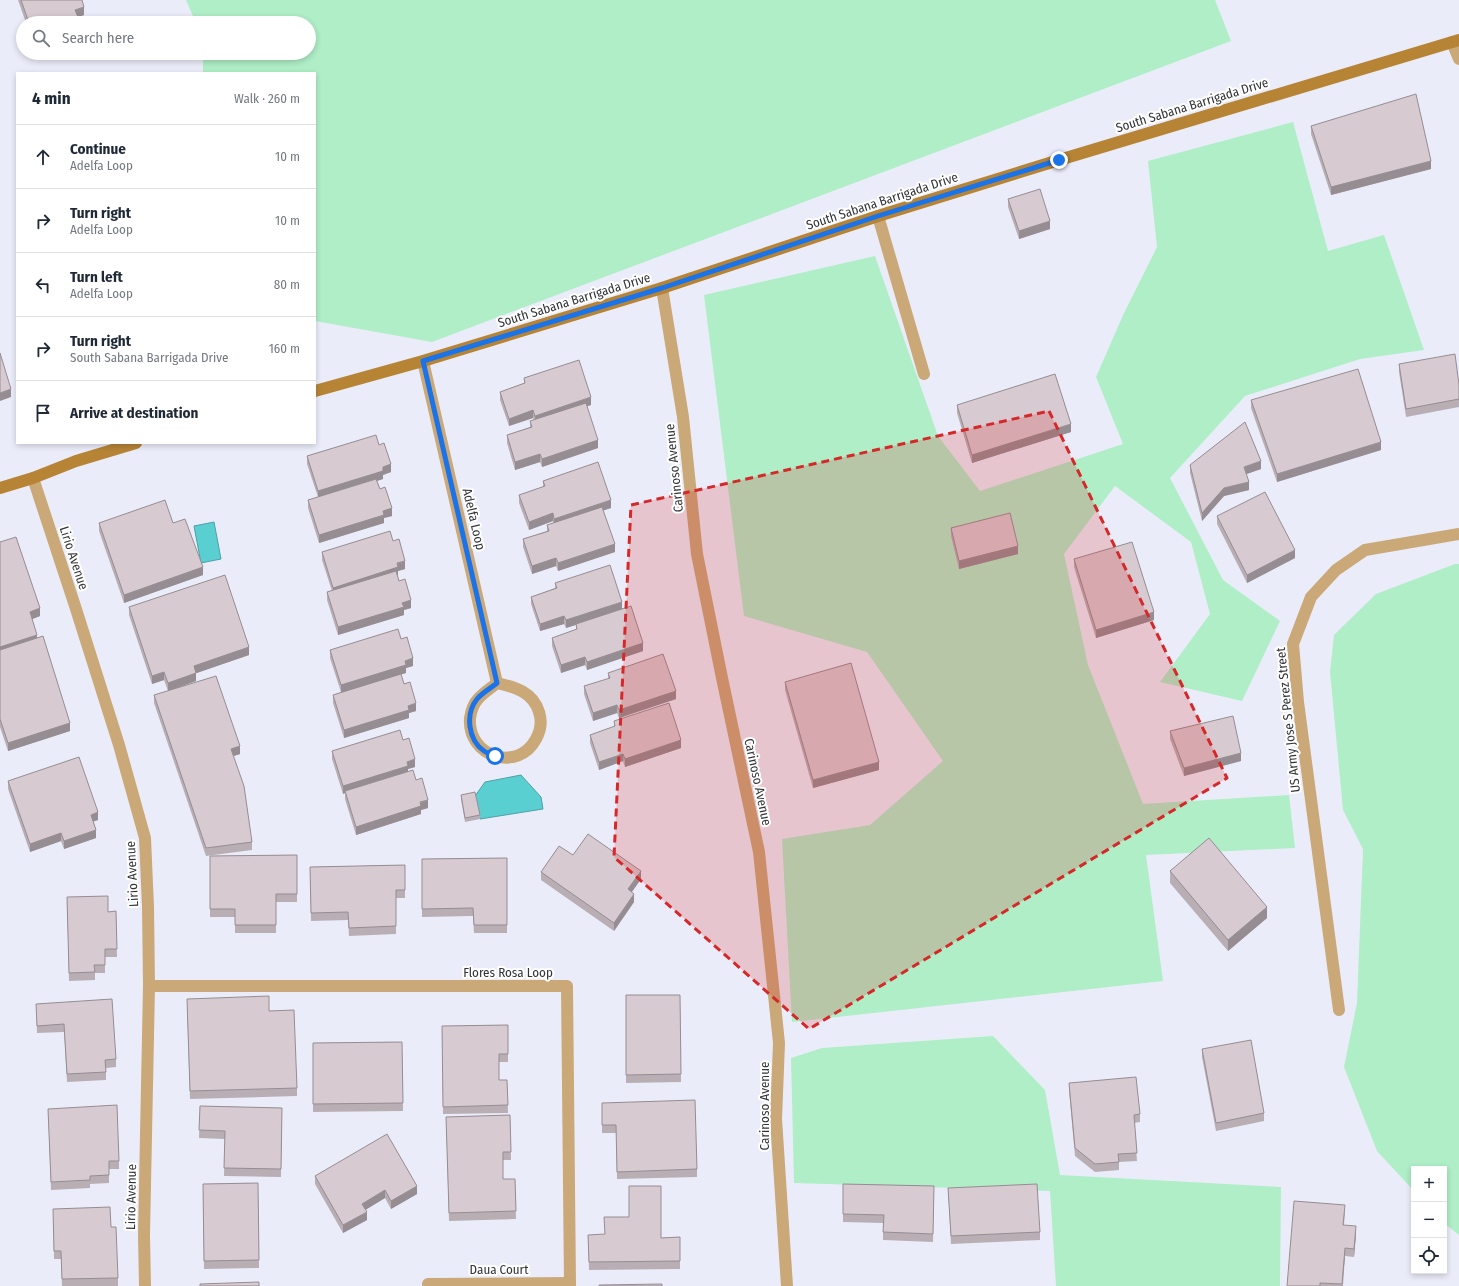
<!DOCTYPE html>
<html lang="en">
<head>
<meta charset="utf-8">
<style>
  body { margin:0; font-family:"Fira Sans Condensed",sans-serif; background:#f6f6f7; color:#1f2937 }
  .controls { position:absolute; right:12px; bottom:12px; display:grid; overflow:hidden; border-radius:0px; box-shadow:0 2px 6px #0003 }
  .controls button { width:36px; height:36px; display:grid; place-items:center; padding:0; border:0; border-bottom:1px solid #e0e1e3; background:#fff; color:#1f2937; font:20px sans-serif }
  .stop { position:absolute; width:12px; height:12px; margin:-9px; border:3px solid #1a73e8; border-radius:50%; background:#fff }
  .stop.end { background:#1a73e8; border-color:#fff; box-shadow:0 1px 4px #0008 }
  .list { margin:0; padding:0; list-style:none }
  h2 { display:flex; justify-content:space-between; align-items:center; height:52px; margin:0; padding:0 16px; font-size:17px }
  h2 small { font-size:13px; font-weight:400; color:#747a83 }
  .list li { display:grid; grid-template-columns:26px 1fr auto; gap:12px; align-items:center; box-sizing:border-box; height:64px; padding:0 16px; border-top:1px solid #e0e1e3 }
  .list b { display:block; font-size:15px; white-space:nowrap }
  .list p { margin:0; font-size:13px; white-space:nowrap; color:#747a83 }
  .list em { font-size:13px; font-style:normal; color:#747a83 }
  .icon { flex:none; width:22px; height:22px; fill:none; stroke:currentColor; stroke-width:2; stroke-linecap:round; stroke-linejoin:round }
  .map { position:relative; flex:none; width:1459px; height:1286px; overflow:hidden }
  .search { position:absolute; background:#fff; box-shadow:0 2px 6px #0003; left:16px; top:16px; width:300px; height:44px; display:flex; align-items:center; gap:10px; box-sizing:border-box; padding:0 14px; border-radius:22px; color:#747a83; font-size:15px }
  .panel { position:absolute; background:#fff; box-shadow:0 2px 6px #0003; left:16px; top:72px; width:300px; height:372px; border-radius:0px }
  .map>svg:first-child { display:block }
</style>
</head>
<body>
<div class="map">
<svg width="1459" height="1286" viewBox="0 0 1459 1286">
  <rect width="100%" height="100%" fill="#eaedf9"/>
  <g fill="#afeec7">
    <polygon points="186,0 1215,0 1231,41 432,342 315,321 315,73 203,73 203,53 309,53 309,23 196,23"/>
    <polygon points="1293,122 1328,251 1384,235 1424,350 1360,359 1245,396 1170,478 1223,580 1280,621 1242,701 1160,682 1210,614 1191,542 1115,486 1064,554 1088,665 1143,804 1289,795 1295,848 1146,855 1163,981 792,1022 782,839 870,825 943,761 867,652 744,616 704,295 875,256 938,436 980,491 1123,444 1096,377 1124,313 1157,247 1148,161"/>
    <polygon points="1455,564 1459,564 1459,1235 1444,1223 1444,1169 1414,1169 1414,1191 1377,1151 1344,1067 1357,1003 1363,849 1343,810 1330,672 1334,635 1376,594"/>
    <polygon points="993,1036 1045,1090 1060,1175 1281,1187 1280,1286 1056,1286 1050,1191 794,1183 791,1058 822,1048"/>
  </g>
  <g fill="#59cfd2" stroke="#4ea0a4">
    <polygon points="214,522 221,559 201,563 194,526"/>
    <polygon points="521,775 541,797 543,809 480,819 475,796 485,782"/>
  </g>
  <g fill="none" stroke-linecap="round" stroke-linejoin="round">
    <g stroke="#caa878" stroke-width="12">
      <polyline points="1452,42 1459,59"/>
      <polyline points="878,216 924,374"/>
    </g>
    <g stroke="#caa878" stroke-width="12">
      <polyline points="662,288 683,417 697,554 722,678 759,852 779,1043 776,1119 787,1286"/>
      <polyline points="423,361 497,683"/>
      <polyline points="33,478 76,609 119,745 145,838 148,907 149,986 144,1235 145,1286"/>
      <path d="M 497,683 C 515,687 533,692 539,712 C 542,721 541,730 536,739 C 518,773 467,757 470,718 C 471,712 473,704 478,699 C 483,693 491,688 497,683 Z"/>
      <polyline points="149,986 567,986 570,1286"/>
      <polyline points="1339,1010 1298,702 1293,644 1311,597 1336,570 1365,550 1459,534"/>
      <polyline points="428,1284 570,1283"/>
    </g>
    <g stroke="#b78436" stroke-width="12">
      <polyline points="315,391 423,361 662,288 878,216 1059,160 1459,40"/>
      <polyline points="0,488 33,478 76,461 136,443"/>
    </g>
  </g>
  <g fill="#b9aeb4">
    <polygon points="18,0 82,0 84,15 78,17 78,23 26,23"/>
    <polygon points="1311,126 1431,169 1331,195 1311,134"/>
    <polygon points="1008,199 1050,229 1019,239 1008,207"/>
    <polygon points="1399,364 1459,385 1459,407 1406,417 1399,372"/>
    <polygon points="524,378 591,405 587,406 598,448 542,467 540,462 515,470 507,443 507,435 530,427 530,421 534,420 533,418 509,426 500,400 500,392 524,383"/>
    <polygon points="1251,400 1381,450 1277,482 1251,408"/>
    <polygon points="957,405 1071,432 972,463 957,413"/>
    <polygon points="379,445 391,472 383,475 383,479 377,481 380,489 392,516 384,518 384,523 319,543 308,508 308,500 318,497 307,464 307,456"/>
    <polygon points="1190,465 1261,469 1246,474 1249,490 1224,496 1202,521 1190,473"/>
    <polygon points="543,481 611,508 603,510 615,552 558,571 556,566 532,574 523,547 523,539 547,531 547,525 553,523 553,521 529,530 519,503 519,495 543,487"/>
    <polygon points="1217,516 1295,558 1247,583 1217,524"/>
    <polygon points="99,523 173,523 203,575 124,603 99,531"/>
    <polygon points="951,528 1018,554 959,569 951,536"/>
    <polygon points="393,541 405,569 398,571 398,575 397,576 411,608 404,610 404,615 338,635 327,600 327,592 332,591 322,560 322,552"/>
    <polygon points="0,542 40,616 32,619 37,638 70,731 8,751 0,727"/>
    <polygon points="1074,559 1154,620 1096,638 1074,567"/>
    <polygon points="555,583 622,609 643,651 587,670 585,665 561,673 552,646 552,638 576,630 576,625 566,628 564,624 540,631 531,604 531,597 555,588"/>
    <polygon points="129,607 249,655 196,673 196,681 168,691 164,680 152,684 129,615"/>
    <polygon points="401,639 413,666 406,668 406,673 401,674 404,684 416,711 409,713 409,718 344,738 333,703 333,695 341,692 330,658 330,650"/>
    <polygon points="608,673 676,699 619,718 617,713 593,721 584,694 584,686 608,679"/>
    <polygon points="785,682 879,770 813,788 785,690"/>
    <polygon points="154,695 240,754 233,756 252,842 252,850 206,856 154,703"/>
    <polygon points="614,721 681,748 625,767 623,761 599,770 590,743 590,735 614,727"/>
    <polygon points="1170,731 1241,761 1184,776 1170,739"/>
    <polygon points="403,740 415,767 408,769 408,772 416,780 428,808 421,810 421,814 356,835 345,799 345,793 343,794 332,759 332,751"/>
    <polygon points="8,781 98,820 93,822 96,838 64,849 61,841 30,852 8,789"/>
    <polygon points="461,795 480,815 480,819 465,822 461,799"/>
    <polygon points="297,855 297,902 276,902 276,933 235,933 235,917 210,917 210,856"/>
    <polygon points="573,855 641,879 632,892 634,902 614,931 541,880 541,872"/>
    <polygon points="507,858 507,933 474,933 473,916 422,917 422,859"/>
    <polygon points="405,865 405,898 396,898 396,934 349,936 348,920 311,921 310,867"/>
    <polygon points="1170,871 1267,918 1228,951 1170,883"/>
    <polygon points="67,897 108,912 116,911 117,957 105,957 105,973 95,973 95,980 69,981"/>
    <polygon points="626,995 680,995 681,1082 626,1083"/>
    <polygon points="36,1004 116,1059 116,1067 106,1068 106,1080 67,1082 64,1032 37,1033"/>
    <polygon points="187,1007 269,1011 297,1088 297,1096 190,1099"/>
    <polygon points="508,1025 508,1062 499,1062 499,1080 507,1080 508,1113 443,1114 442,1026"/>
    <polygon points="402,1042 403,1111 313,1112 313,1043"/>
    <polygon points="1202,1049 1264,1113 1264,1121 1216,1131 1202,1057"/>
    <polygon points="1069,1083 1140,1114 1140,1122 1134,1123 1137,1161 1119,1162 1119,1170 1095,1172 1075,1156 1069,1091"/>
    <polygon points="602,1103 697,1169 697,1177 617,1179 616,1133 602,1133"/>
    <polygon points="200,1106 282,1108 281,1177 224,1176 225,1139 199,1138"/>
    <polygon points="48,1109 119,1161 119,1169 109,1169 109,1183 90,1184 90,1188 51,1190"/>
    <polygon points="510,1115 511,1160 503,1160 503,1179 515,1179 516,1219 449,1221 446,1117"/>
    <polygon points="315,1176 417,1194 391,1209 385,1198 365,1210 367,1220 343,1233 315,1184"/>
    <polygon points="258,1183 259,1268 204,1269 203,1184"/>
    <polygon points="843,1184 934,1186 933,1242 883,1240 883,1223 843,1222"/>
    <polygon points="948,1188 1040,1232 1040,1240 951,1244"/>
    <polygon points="53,1209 118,1278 118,1286 62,1286 61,1259 54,1259"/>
    <polygon points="1345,1212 1344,1225 1356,1234 1354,1257 1345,1256 1343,1286 1287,1286"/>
    <polygon points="588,1235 661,1238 680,1237 680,1269 589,1270"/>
  </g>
  <g fill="#968d92">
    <polygon points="84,7 84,15 78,17 78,23 60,23 75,10"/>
    <polygon points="1431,161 1431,169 1331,195 1331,187"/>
    <polygon points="1050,221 1050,229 1019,239 1019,231"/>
    <polygon points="11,389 11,397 0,401 0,393"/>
    <polygon points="591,397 591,405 535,423 535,416"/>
    <polygon points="533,410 533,418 509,426 509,419"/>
    <polygon points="1071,424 1071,432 972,463 972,455"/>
    <polygon points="598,440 598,448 542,467 542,459"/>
    <polygon points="1381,442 1381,450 1277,482 1277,474"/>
    <polygon points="540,454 540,462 515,470 515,462"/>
    <polygon points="1261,461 1261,469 1244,475 1244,467"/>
    <polygon points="391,464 391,472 383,475 383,479 318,499 318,491"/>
    <polygon points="1249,482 1249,490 1224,496 1202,521 1202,513 1224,488"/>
    <polygon points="611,500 611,508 554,527 554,519"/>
    <polygon points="392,508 392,516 384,518 384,523 319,543 319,535"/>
    <polygon points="553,513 553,521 529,530 529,522"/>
    <polygon points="615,544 615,552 558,571 558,563"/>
    <polygon points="1018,546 1018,554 959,569 959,561"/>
    <polygon points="1295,550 1295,558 1247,583 1247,575"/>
    <polygon points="556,558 556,566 532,574 532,566"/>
    <polygon points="405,561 405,569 398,571 398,575 333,596 333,588"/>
    <polygon points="203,567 203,575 124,603 124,595"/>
    <polygon points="411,600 411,608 404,610 404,615 338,635 338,627 402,603"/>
    <polygon points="622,602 622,610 566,628 566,620"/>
    <polygon points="40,608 40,616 30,620 30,612"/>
    <polygon points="1154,612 1154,620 1096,638 1096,630"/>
    <polygon points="564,616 564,624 540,631 540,624"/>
    <polygon points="37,635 37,643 0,655 0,647"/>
    <polygon points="643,643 643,651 587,670 587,662"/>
    <polygon points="249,647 249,655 194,674 194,666"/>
    <polygon points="585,657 585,665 561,673 561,665"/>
    <polygon points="413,658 413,666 406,668 406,673 341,693 341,685"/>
    <polygon points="164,672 164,680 152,684 152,676"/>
    <polygon points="196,673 196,681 168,691 168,683"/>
    <polygon points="676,691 676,699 619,718 619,710"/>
    <polygon points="416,703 416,711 409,713 409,718 344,738 344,730"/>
    <polygon points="617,705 617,713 593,721 593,713"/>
    <polygon points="70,723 70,731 8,751 8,743"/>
    <polygon points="681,740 681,748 625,767 625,759"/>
    <polygon points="240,746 240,754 231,757 231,749"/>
    <polygon points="1241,753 1241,761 1184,776 1184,768"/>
    <polygon points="623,754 623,761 599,770 599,762"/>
    <polygon points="415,759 415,767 408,769 408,774 345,791 345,793 343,794 343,786"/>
    <polygon points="879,762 879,770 813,788 813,780"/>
    <polygon points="428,800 428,808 421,810 421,814 356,835 356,827"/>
    <polygon points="98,812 98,820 91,822 91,815"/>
    <polygon points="96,830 96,838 64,849 64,841"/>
    <polygon points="61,833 61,841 30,852 30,844"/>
    <polygon points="641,871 641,879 628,897 628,889"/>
    <polygon points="634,894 634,902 614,931 614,923"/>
    <polygon points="1267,907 1267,918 1228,951 1228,940"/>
    <polygon points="417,1186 417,1194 391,1209 391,1201"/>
    <polygon points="385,1190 385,1198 362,1212 362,1204"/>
    <polygon points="367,1212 367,1220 343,1233 343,1225"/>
    <polygon points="1356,1226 1356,1234 1354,1257 1354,1249"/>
    <polygon points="1345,1248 1345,1256 1342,1286 1342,1284"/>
  </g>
  <g fill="#d7cad1" stroke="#968d92">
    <polygon points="21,0 82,0 84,7 75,10 78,17 60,23 29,23"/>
    <polygon points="1416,94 1431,161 1331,187 1311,126"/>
    <polygon points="1040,189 1050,221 1019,231 1008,199"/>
    <polygon points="0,353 11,389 0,393"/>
    <polygon points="1455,354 1459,385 1459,399 1406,409 1399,364"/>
    <polygon points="579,360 591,397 535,416 533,410 509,419 500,392 525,383 524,378"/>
    <polygon points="1358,369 1381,442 1277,474 1251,400"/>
    <polygon points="1055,374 1071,424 972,455 957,405"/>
    <polygon points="586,403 598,440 542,459 540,454 515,462 507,435 532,427 530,421"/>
    <polygon points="1245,422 1261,461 1244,467 1249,482 1224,488 1202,513 1190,465"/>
    <polygon points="376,435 379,445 384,443 391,464 383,467 383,471 318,491 307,456"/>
    <polygon points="598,462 611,500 554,519 553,513 529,522 519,495 545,486 543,481"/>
    <polygon points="376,479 380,489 385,487 392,508 383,511 384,515 319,535 308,500"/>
    <polygon points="1265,492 1295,550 1247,575 1217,516"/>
    <polygon points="165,500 173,523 185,519 203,567 124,595 99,523"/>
    <polygon points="602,507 615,544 558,563 556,558 532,566 523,539 549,531 547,525"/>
    <polygon points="1010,513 1018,546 959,561 951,528"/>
    <polygon points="390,531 393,541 399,539 405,561 397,563 398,567 333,588 322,552"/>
    <polygon points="16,537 40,608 30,612 37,635 0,647 0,542"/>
    <polygon points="1132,542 1154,612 1096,630 1074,559"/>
    <polygon points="610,565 622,602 566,620 564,616 540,624 531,597 557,588 555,583"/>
    <polygon points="396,571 399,581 405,579 411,600 402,603 404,607 338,627 327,592"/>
    <polygon points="225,575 249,647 194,666 196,673 168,683 164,672 152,676 129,607"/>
    <polygon points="631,606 643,643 587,662 585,657 561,665 552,638 577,629 576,624"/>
    <polygon points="398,629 401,639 407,637 413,658 405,661 406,665 341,685 330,650"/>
    <polygon points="43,636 70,723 8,743 0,719 0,650"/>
    <polygon points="663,654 676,691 619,710 617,705 593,713 584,686 610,678 608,673"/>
    <polygon points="851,663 879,762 813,780 785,682"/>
    <polygon points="401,674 404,684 410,682 416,703 408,706 409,710 344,730 333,695"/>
    <polygon points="216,676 240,746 231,749 244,786 252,842 206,848 154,695"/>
    <polygon points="669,703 681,740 625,759 623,754 599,762 590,735 615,726 614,721"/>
    <polygon points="1233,716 1241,753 1184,768 1170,731"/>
    <polygon points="400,730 403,740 409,738 415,759 407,762 408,766 343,786 332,751"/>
    <polygon points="79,757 98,812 91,815 96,830 64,841 61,833 30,844 8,781"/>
    <polygon points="413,770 416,780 422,778 428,800 420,802 421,806 356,827 345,791"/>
    <polygon points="475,792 480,815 465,818 461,795"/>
    <polygon points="588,834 641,871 628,889 634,894 614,923 541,872 559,846 573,855"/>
    <polygon points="1209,838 1267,907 1228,940 1170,871"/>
    <polygon points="297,855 297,894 276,894 276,925 235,925 235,909 210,909 210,856"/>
    <polygon points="507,858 507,925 474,925 473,908 422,909 422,859"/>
    <polygon points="405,865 405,890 396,890 396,926 349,928 348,912 311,913 310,867"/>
    <polygon points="108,896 108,912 116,911 117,949 105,949 105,965 94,965 95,972 69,973 67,897"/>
    <polygon points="626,995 680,995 681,1074 626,1075"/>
    <polygon points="269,996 269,1011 294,1010 297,1088 190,1091 187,999"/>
    <polygon points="112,999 116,1059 105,1060 106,1072 67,1074 64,1024 37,1026 36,1004"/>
    <polygon points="508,1025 508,1054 499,1054 499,1080 507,1080 508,1105 443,1107 442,1026"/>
    <polygon points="1251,1040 1264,1113 1216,1123 1202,1049"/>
    <polygon points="402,1042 403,1103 313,1104 313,1043"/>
    <polygon points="1136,1077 1140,1114 1134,1115 1137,1153 1118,1154 1119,1162 1095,1164 1075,1148 1069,1083"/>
    <polygon points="695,1100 697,1169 617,1172 616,1125 602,1125 602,1103"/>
    <polygon points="117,1105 119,1161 109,1161 109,1175 90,1176 90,1180 51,1182 48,1109"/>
    <polygon points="200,1106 282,1108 281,1169 224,1168 225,1131 199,1130"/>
    <polygon points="510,1115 511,1152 503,1152 503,1179 515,1179 516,1211 449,1213 446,1117"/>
    <polygon points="387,1134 417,1186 391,1201 385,1190 362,1204 367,1212 343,1225 315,1176"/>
    <polygon points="258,1183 259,1260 204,1261 203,1184"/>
    <polygon points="843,1184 934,1186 933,1234 883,1232 884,1215 843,1214"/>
    <polygon points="1037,1184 1040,1232 951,1236 948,1188"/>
    <polygon points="629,1186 661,1186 661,1238 680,1237 680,1261 589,1262 588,1235 605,1234 604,1217 629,1217"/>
    <polygon points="1294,1201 1345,1205 1343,1225 1356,1226 1354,1249 1345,1248 1342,1284 1320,1283 1320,1286 1287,1286"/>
    <polygon points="110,1207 111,1227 116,1227 118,1278 62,1279 61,1251 54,1251 53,1209"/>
    <polygon points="259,1282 259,1286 200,1286 200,1284"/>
    <polygon points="662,1284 662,1286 599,1286 599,1285"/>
  </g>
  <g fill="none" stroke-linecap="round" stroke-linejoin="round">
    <path stroke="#1a73e8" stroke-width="5" d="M 495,756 C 491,754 487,753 484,751 C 468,740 465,714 477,699 C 482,693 491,688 497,683 L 423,361 L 662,288 L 878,216 L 1059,160"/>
  </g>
  <path fill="#d62828" fill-opacity="0.2" stroke="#d62828" stroke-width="3" stroke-dasharray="8 5" stroke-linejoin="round" d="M 1049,411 L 1227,778 L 809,1029 L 614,857 L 631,505 Z"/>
  <g text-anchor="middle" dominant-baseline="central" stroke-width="4" stroke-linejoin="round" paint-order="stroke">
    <g font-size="13" fill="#333438" stroke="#fff">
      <text transform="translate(1192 105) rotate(-17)">South Sabana Barrigada Drive</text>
      <text transform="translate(882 201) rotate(-18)">South Sabana Barrigada Drive</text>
      <text transform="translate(574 300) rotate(-17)">South Sabana Barrigada Drive</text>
      <text transform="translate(674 468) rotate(-96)">Carinoso Avenue</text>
      <text transform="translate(474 519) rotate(77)">Adelfa Loop</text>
      <text transform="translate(74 558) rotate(72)">Lirio Avenue</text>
      <text transform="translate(1288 720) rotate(-96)">US Army Jose S Perez Street</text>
      <text transform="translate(758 782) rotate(78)">Carinoso Avenue</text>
      <text transform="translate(132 874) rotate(-93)">Lirio Avenue</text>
      <text x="508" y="972">Flores Rosa Loop</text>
      <text transform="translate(764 1106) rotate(-90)">Carinoso Avenue</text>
      <text transform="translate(131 1197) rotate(-89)">Lirio Avenue</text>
      <text x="499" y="1269">Daua Court</text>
    </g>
  </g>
</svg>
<div class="controls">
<button>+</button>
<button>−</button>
<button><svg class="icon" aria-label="locate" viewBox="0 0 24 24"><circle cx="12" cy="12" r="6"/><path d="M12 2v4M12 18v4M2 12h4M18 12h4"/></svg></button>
</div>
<div class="stop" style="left:495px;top:756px"></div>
<div class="stop end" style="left:1059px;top:160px"></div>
<div class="search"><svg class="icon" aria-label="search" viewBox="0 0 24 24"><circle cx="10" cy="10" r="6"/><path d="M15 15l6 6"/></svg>Search here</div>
<section class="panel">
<h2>4 min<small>Walk · 260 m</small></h2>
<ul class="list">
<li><svg class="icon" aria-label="ahead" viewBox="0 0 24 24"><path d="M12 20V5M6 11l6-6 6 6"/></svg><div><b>Continue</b><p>Adelfa Loop</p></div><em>10 m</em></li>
<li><svg class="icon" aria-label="right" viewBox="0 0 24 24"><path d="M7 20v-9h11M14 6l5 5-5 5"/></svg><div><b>Turn right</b><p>Adelfa Loop</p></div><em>10 m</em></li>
<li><svg class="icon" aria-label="left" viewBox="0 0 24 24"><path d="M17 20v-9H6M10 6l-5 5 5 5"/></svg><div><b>Turn left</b><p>Adelfa Loop</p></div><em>80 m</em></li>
<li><svg class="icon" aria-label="right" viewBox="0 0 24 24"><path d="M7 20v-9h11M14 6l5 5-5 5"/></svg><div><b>Turn right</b><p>South Sabana Barrigada Drive</p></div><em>160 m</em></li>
<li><svg class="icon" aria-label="arrive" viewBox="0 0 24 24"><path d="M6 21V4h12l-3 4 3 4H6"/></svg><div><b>Arrive at destination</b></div></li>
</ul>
</section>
</div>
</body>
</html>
